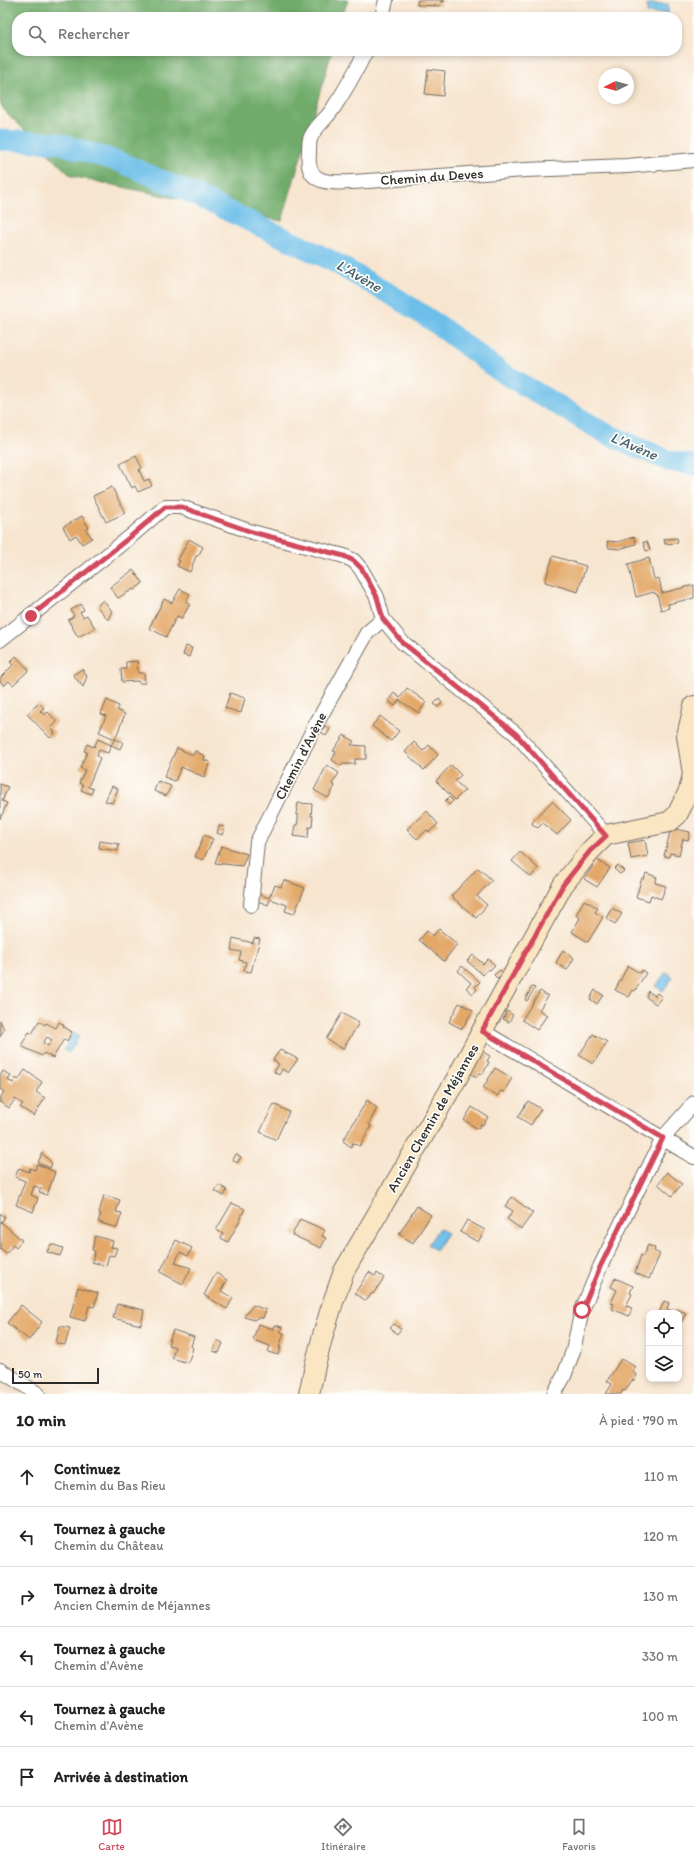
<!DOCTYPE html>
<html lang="fr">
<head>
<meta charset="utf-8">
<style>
  body { margin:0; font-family:Itim,sans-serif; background:#f6f6f6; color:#202124 }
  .controls { position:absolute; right:12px; bottom:12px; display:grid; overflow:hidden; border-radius:8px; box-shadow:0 2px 6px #0003 }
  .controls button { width:36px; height:36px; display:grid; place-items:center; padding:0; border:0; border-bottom:1px solid #e0e0e0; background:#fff; color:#202124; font:20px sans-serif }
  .compass { position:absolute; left:598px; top:68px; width:36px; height:36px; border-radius:50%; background:#fff; box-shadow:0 2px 6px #0003; rotate:265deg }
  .scale { position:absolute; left:12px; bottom:10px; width:87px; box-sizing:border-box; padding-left:4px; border:2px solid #2b2b2b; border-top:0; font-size:11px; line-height:14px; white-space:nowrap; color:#2b2b2b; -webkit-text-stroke:3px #fdfcf7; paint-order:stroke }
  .stop { position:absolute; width:12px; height:12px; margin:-9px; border:3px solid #d1495b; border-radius:50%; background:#fff }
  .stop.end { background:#d1495b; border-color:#fff; box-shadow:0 1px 4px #0008 }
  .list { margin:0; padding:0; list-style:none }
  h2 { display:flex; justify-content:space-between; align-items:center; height:52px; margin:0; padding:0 16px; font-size:17px }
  h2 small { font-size:13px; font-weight:400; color:#757577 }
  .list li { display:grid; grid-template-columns:26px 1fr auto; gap:12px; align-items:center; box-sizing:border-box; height:60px; padding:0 16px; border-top:1px solid #e0e0e0 }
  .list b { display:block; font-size:15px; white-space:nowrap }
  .list p { margin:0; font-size:13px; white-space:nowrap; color:#757577 }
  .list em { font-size:13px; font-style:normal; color:#757577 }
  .icon { flex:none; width:22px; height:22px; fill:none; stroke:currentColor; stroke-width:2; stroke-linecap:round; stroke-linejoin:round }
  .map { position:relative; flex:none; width:694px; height:1394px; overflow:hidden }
  .search { position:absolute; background:#fff; box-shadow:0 2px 6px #0003; left:12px; right:12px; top:12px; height:44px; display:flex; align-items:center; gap:10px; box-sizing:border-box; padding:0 14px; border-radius:16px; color:#757577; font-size:15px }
  .sheet { height:412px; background:#fff }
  nav { display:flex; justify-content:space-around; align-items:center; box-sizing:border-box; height:56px; border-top:1px solid #e0e0e0; background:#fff; font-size:11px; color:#757577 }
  nav a { display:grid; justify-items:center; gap:2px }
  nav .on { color:#d1495b }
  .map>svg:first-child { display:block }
</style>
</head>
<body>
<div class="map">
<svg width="694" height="1394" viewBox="0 0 694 1394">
  <rect width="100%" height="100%" fill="#fdfcf7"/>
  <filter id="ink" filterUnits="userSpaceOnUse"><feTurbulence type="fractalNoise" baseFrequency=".025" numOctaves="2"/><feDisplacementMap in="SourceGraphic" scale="8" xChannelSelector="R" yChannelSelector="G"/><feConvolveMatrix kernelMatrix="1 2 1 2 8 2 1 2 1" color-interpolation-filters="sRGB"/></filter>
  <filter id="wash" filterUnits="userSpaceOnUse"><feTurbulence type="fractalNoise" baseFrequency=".012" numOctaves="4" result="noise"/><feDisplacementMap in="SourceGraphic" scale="16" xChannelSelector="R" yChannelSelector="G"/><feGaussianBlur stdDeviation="0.9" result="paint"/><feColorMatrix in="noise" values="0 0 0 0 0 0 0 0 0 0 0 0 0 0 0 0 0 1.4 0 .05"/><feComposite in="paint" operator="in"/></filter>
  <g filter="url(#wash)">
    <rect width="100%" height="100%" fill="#f7e5cf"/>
    <polygon fill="#efd6bc" points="0,1378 31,1394 0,1394"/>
    <polygon fill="#6fab6b" stroke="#4d6b4b" points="0,0 348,0 342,17 17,17 17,51 332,51 282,221 71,176 4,110 0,102"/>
    <g fill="#6dbfe9" stroke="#4c758a">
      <rect x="647" y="4" width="21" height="9"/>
      <polygon points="666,972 673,977 663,991 656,986"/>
      <polygon points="73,1033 79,1036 69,1053 64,1050"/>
      <polygon points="439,1228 447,1233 436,1250 428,1245"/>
    </g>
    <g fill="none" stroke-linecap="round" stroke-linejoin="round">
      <polyline stroke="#6dbfe9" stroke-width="21" points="0,140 58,143 120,162 195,195 332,261 398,299 437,324 498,370 607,434 669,461 694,465"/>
    </g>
    <g id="blocks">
      <g fill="#e3a867" fill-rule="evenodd">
        <polygon points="418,0 444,0 444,2 441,1 440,6 417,5"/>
        <polygon points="428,69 445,71 443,96 425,94"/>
        <polygon points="136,456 142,468 139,470 144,481 149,479 152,486 138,492 135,486 132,488 120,464"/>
        <polygon points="112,487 125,513 106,522 93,496"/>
        <polygon points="82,516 89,528 86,530 92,538 82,544 76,535 70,539 63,527"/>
        <polygon points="634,537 636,544 619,549 609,548 607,541 617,542"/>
        <polygon points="677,538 678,543 665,544 664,539"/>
        <polygon points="189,539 203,547 198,556 196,556 190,572 177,566 180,561 178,560"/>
        <polygon points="643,542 647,542 648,544 650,550 646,551"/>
        <polygon points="553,556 586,566 578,592 545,582"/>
        <polygon points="649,558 654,579 659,578 662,593 694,585 694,598 668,604 669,608 661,610 657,594 655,594 654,592 636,597 628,564"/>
        <polygon points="133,570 143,583 134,590 133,589 118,598 110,587"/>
        <polygon points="180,589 190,594 186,602 190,604 182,618 177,616 166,637 149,628 164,599 172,603"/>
        <polygon points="103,600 112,611 108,620 97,606"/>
        <polygon points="81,604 84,610 80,612 83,617 87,615 95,628 78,637 68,620 74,616 71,610"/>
        <polygon points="186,646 192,648 189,657 183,655"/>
        <polygon points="16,656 29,670 13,685 9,681 4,686 0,681 0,678 13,665 10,662"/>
        <polygon points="137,661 138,673 144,673 145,683 139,683 138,681 122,682 121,669 126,669 126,662"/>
        <polygon points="82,669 87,676 83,687 73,675"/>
        <polygon points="407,688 426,702 419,713 399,700 395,706 388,701 394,693 400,698"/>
        <polygon points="230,693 245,698 241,713 225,708"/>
        <polygon points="439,699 442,703 438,707 434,704"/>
        <polygon points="107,700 119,706 117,710 125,714 115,739 99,732 106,716 101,714"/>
        <polygon points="39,703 44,708 40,711 44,715 48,712 57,722 51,728 55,733 50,738 27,714"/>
        <polygon points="380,716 399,731 391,741 372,726"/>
        <polygon points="325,726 330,729 326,736 321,732"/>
        <polygon points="344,735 354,741 351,745 366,746 366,759 355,759 355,764 343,764 341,766 332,760 336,752 333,751"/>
        <polygon points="98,739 111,745 108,753 99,750 97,756 100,758 88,787 93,789 91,794 81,790 83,785 79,783 85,770 80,768 87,752 84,751 87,744 94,747"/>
        <polygon points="115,739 123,742 120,749 111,745"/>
        <polygon points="414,742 423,751 429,745 438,755 424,770 405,752"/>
        <polygon points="177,748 193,755 195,751 205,756 204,760 210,762 204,777 181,767 175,781 164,777"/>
        <polygon points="327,765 339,773 332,784 335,786 328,798 314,790"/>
        <polygon points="451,765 461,775 455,781 465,790 455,800 436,781"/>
        <polygon points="158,781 171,786 166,796 154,791"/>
        <polygon points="0,784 8,787 2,801 7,803 0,819"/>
        <polygon points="112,786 118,789 112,803 105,801"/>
        <polygon points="449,797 453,801 449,805 445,801"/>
        <polygon points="552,801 571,820 557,835 543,823 538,828 532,824 533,821"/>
        <polygon points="298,803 312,804 311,816 313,816 312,827 309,827 308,838 293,836 295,825 297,825 298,820 298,814 296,814"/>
        <polygon points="427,811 438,824 429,832 427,830 417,839 407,829"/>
        <polygon points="219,826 225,827 222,835 217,833"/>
        <polygon points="671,828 690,832 688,840 683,839 679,855 670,853 669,857 664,856"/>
        <polygon points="204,835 213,839 203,860 195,857"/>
        <polygon points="645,840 648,856 631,859 628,843"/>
        <polygon points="100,841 119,844 118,851 99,848"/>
        <polygon points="221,846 247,854 242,866 215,863"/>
        <polygon points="520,852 538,868 531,877 512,861"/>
        <polygon points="597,860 610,868 597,887 584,879"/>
        <polygon points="618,865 624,871 620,874 614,869"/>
        <polygon points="478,868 492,880 477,896 487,905 476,918 451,896"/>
        <polygon points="646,873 657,877 655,883 666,886 661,899 651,895 649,901 636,897 642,878 644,879"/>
        <polygon points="284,880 305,888 294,914 285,911 287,905 270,899 268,905 255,900 256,893 269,898 275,885 281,887"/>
        <polygon points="584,900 598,908 595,912 603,917 588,942 572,932 580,918 576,915"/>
        <polygon points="612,908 622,914 615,924 606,918"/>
        <polygon points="439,929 457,944 444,961 419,940 427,931 433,936"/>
        <polygon points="233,938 253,943 254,938 260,939 251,972 244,971 246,962 239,960 241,952 231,950"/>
        <polygon points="563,950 574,958 567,970 556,963"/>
        <polygon points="473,955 483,964 488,959 495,965 490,970 488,969 483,975 467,961"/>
        <polygon points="462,966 480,982 475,987 477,989 473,994 466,988 471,983 458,971"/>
        <polygon points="628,966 640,973 642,970 646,973 635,991 633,990 629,997 615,990"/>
        <polygon points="500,970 504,973 498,979 494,975"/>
        <polygon points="532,987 535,988 527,1001 525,1000"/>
        <polygon points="595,990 603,995 597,1004 590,999"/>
        <polygon points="540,991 548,996 539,1010 547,1015 537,1030 522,1020"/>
        <polygon points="648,991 655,996 657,993 662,997 656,1004 646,997"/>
        <polygon points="459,1003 473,1010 462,1029 449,1022"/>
        <polygon points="507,1011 513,1015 509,1022 503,1019"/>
        <polygon points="342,1013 359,1023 343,1049 326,1039"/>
        <polygon points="0,1020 4,1029 0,1037"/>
        <path d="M 39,1021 L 45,1025 L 46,1023 L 56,1028 L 59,1022 L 64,1025 L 63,1026 L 72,1032 L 67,1041 L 64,1039 L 53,1058 L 44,1053 L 42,1056 L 21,1046 L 29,1032 L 32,1034 ZM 47,1037 L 52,1040 L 48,1046 L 43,1043 Z"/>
        <polygon points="593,1034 607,1042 593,1064 579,1055"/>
        <polygon points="280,1050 298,1059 288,1073 282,1069 279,1075 274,1072 279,1064 273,1060"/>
        <polygon points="482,1051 490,1056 487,1061 489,1062 483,1074 479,1073 477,1077 469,1073 473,1064 475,1065"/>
        <polygon points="495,1068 512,1078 504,1092 501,1091 497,1096 483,1088"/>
        <polygon points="25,1070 42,1082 36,1092 45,1098 34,1116 20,1107 23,1104 15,1099 9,1108 0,1102 0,1098 4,1092 0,1089 0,1076 3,1071 11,1076 8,1080 13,1083 16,1078 18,1080"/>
        <polygon points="367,1100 377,1108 369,1124 371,1126 360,1146 353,1143 351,1147 343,1141"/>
        <polygon points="528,1101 541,1109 531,1125 518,1117"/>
        <polygon points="274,1104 289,1112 276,1140 260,1132"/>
        <polygon points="472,1107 488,1117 483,1125 481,1124 478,1129 464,1120"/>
        <polygon points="42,1153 52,1163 50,1168 38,1163"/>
        <polygon points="236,1154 241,1157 237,1163 233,1160"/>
        <polygon points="37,1164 55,1172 47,1195 39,1192 41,1188 34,1186 31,1195 38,1198 33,1212 16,1205 25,1181 15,1177 19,1168 29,1172 30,1168 35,1170"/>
        <polygon points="667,1172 682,1184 672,1196 658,1184"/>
        <polygon points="219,1185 227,1190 224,1196 215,1191"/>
        <polygon points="104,1195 120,1200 116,1212 122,1213 117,1228 98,1222 101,1214 99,1213"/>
        <polygon points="512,1197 533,1213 521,1229 507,1219 513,1211 505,1206"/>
        <polygon points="232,1203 245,1209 241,1216 242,1217 228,1242 221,1238 223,1234 216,1230"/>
        <polygon points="417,1206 431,1215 413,1243 399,1234"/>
        <polygon points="0,1213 5,1217 1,1222 22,1240 16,1248 13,1245 6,1254 0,1249"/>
        <polygon points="300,1219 325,1230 322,1236 326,1238 321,1248 292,1235"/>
        <polygon points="467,1220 485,1230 478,1242 460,1232"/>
        <polygon points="95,1236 113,1241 111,1247 117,1248 114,1256 109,1255 106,1266 92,1262 95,1251 92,1250"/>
        <polygon points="176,1240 192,1248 188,1256 180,1252 175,1263 191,1268 183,1284 160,1272"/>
        <polygon points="51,1244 63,1248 60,1256 47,1252"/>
        <polygon points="648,1245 655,1248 654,1251 660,1254 649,1279 635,1273 641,1255 643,1256"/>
        <polygon points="369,1272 375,1276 377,1273 384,1278 373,1294 372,1293 366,1301 355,1293"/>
        <polygon points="216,1273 227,1280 221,1291 233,1298 227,1309 204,1295"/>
        <polygon points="615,1278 633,1286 630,1293 632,1294 626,1306 632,1308 629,1316 612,1309 614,1304 611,1303 617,1290 611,1287"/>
        <polygon points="78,1287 98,1293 94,1307 89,1306 85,1321 70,1317"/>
        <polygon points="664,1301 669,1303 667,1309 674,1312 676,1309 686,1313 681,1323 679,1322 679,1313 659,1313"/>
        <polygon points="117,1304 144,1310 141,1325 113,1318"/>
        <polygon points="21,1305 42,1322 29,1340 7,1323"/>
        <polygon points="253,1305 266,1310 263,1318 257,1318 254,1320 244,1317"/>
        <polygon points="258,1324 274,1329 275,1325 282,1327 280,1332 284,1333 279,1348 281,1348 278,1355 268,1352 270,1346 253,1340"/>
        <polygon points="394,1324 401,1329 397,1334 390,1328"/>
        <polygon points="60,1326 70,1328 65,1345 56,1343"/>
        <polygon points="173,1330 194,1337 191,1346 193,1348 188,1363 172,1358 175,1347 168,1345"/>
        <polygon points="217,1340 223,1343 219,1353 213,1351"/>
        <polygon points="621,1359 636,1367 633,1372 637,1375 634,1381 632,1380 625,1391 623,1390 621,1394 606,1394 612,1384 607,1381"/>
      </g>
    </g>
  </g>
  <g filter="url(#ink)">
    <use href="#blocks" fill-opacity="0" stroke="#726c64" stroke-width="1"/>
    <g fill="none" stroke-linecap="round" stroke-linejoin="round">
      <g stroke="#726c64" stroke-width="16">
        <g id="street">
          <polyline points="382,17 386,0"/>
          <path d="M 366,51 C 356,71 346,89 334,107 C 328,118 314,127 310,139 C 309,143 309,149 309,154 C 305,185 331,183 353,182 L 525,170 L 627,166 L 694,160"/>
          <polyline points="0,640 130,537 165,507 181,507 252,532 344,556 354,561 361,569 377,597 383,619 402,642 516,734 606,835"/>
          <polyline points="251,905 257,842 315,726 367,633 383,619"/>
          <polyline points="482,1031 694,1157"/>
          <polyline points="0,1370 38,1394"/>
          <polyline points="554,1394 564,1376 573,1351 582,1310 600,1267 663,1138 694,1103"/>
        </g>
      </g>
      <g stroke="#726c64" stroke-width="22">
        <path id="secondary" d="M 309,1394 C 317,1352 329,1311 344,1271 L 457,1078 L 482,1031 L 563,885 L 590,851 L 606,835 L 669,822 L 677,815 L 689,791 L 693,774 L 687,736 L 694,706"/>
      </g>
      <use href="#street" stroke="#fff" stroke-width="14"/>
      <use href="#secondary" stroke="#fbe6c4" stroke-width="20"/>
    </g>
  </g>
  <g fill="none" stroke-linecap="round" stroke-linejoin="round" filter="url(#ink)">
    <polyline stroke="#d1495b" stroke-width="5" points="31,616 130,537 165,507 181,507 252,532 344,556 354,561 362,569 377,597 383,619 402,642 516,734 606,836 590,851 563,885 482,1031 663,1138 600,1267 582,1310"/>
  </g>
  <g text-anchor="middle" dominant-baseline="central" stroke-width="3.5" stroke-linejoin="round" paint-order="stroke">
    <g font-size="14" fill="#2b2b2b" stroke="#fdfcf7">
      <text transform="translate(432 177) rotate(-4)">Chemin du Deves</text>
      <text transform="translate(301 756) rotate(-63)">Chemin d'Avène</text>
      <text transform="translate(433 1118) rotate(-60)">Ancien Chemin de Méjannes</text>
    </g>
    <g font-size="15" font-style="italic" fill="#425f6e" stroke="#fdfcf7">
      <text transform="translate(359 276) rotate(30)">L'Avène</text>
      <text transform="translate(634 446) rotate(23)">L'Avène</text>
    </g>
  </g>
</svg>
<div class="controls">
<button><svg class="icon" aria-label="locate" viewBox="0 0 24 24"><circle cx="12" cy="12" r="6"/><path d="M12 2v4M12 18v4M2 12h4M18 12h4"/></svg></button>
<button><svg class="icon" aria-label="layers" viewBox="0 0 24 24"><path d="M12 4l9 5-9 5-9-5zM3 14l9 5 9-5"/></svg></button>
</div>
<svg class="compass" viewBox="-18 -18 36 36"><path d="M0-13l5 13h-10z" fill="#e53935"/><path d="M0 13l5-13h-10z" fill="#757577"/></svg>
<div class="scale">50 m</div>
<div class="stop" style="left:582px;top:1310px"></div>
<div class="stop end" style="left:31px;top:616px"></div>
<div class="search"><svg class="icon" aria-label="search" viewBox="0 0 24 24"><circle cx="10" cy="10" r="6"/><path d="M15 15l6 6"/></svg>Rechercher</div>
</div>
<section class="sheet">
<h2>10 min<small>À pied · 790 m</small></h2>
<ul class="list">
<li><svg class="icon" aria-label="ahead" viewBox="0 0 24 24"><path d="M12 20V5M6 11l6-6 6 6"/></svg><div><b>Continuez</b><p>Chemin du Bas Rieu</p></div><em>110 m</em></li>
<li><svg class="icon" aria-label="left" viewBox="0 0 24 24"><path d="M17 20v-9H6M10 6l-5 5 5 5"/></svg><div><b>Tournez à gauche</b><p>Chemin du Château</p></div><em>120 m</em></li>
<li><svg class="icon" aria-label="right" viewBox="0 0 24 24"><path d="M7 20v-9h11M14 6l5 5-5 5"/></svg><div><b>Tournez à droite</b><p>Ancien Chemin de Méjannes</p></div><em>130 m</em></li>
<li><svg class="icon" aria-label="left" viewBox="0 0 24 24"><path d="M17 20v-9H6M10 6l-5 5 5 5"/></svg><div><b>Tournez à gauche</b><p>Chemin d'Avène</p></div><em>330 m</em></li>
<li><svg class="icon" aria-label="left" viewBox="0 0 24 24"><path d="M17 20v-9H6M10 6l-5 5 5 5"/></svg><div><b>Tournez à gauche</b><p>Chemin d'Avène</p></div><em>100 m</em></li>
<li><svg class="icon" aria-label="arrive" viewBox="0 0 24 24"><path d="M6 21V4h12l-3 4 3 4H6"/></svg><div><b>Arrivée à destination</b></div></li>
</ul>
</section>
<nav>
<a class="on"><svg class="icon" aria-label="map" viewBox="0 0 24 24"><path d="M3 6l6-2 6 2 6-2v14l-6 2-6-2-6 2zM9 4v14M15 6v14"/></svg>Carte</a>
<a><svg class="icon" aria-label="directions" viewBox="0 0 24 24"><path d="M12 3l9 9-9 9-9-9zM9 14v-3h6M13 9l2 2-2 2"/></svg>Itinéraire</a>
<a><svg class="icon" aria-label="saved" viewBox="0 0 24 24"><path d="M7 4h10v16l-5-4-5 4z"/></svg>Favoris</a>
</nav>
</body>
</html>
